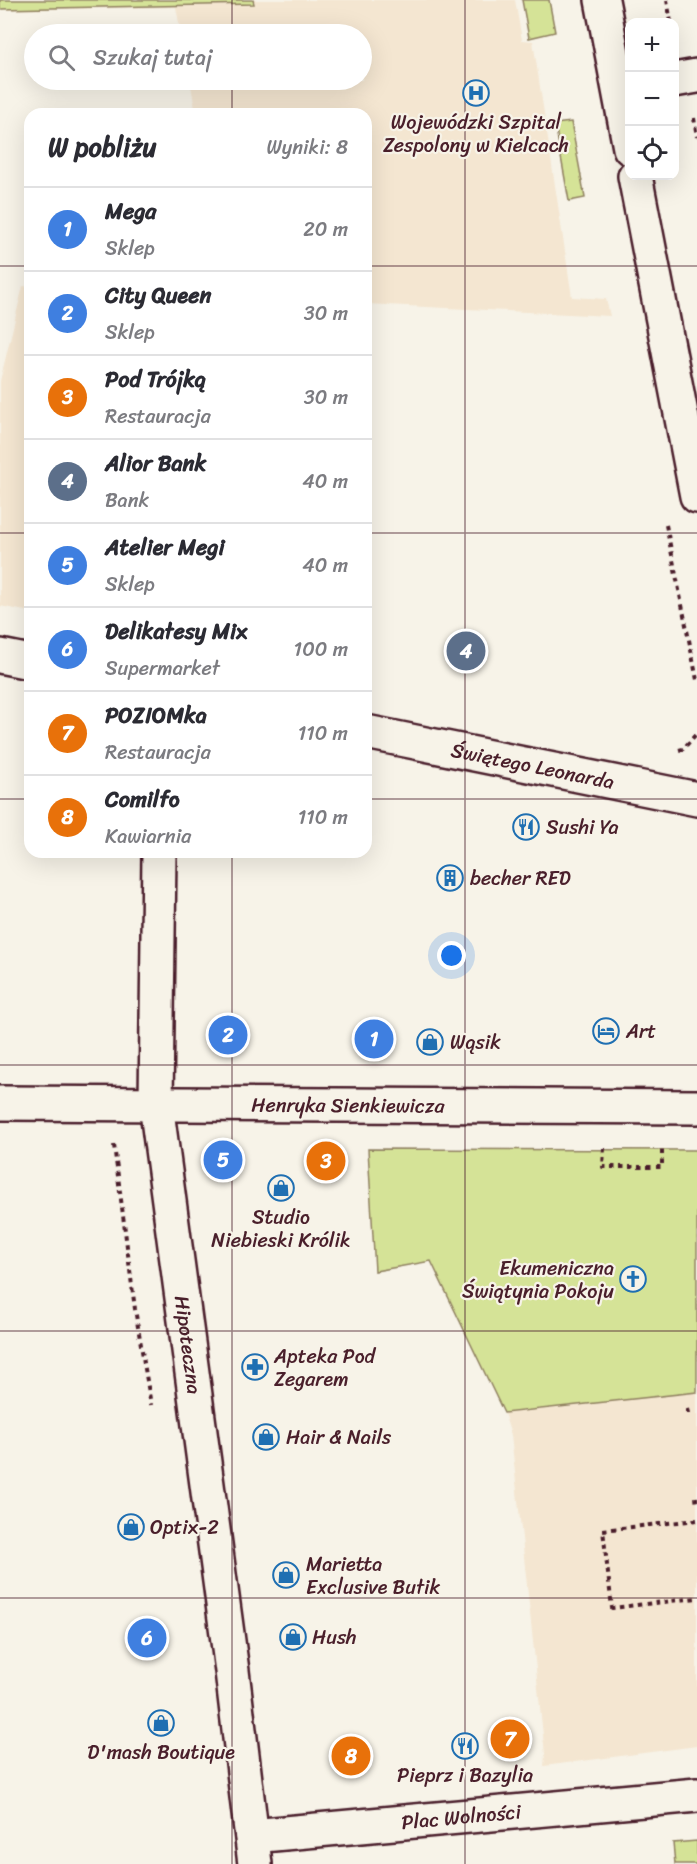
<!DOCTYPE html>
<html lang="pl">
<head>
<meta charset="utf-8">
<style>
  body { margin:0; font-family:Sriracha,sans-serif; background:#f2f2f3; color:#2b2b33 }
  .controls { position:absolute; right:18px; top:18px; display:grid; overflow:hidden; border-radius:12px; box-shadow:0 6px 24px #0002 }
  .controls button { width:54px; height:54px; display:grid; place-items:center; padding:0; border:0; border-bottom:2px solid #e1e1e2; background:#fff; color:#2b2b33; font:30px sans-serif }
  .you { position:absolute; left:452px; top:956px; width:21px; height:21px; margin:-15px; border:4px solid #fff; border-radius:50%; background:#1a73e8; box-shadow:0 0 0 9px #1a73e833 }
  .badge { display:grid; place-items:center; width:39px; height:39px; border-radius:50%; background:#1f6fb2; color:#fff; font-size:20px; font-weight:700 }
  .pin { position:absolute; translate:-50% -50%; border:3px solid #fff; box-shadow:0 2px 6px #0006 }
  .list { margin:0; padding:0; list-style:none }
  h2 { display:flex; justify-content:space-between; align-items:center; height:78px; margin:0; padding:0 24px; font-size:26px }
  h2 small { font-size:20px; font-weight:400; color:#7c7c81 }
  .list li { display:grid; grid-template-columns:39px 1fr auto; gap:18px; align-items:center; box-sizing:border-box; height:84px; padding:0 24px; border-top:2px solid #e1e1e2 }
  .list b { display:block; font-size:22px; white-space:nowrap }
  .list p { margin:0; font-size:20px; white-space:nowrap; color:#7c7c81 }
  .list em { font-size:20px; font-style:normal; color:#7c7c81 }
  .icon { flex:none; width:33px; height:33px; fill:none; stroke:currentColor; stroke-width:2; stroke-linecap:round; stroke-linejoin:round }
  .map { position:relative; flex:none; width:697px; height:1864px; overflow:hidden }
  .search { position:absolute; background:#fff; box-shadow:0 6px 24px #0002; left:24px; top:24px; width:348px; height:66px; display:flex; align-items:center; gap:15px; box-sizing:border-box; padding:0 21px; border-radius:33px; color:#7c7c81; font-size:22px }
  .panel { position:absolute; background:#fff; box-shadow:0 6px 24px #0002; left:24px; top:108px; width:348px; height:750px; border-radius:18px }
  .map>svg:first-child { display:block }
</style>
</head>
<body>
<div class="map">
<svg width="697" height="1864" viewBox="0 0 697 1864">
  <rect width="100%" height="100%" fill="#f7f3e8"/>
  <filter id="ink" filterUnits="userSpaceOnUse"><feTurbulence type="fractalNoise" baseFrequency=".0167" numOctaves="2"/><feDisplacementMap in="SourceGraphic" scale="12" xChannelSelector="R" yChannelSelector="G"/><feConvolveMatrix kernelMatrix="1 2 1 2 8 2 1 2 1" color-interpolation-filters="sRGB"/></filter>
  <g filter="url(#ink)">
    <g fill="#f4e6d1">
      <polygon points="0,0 515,0 522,40 533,41 572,297 606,299 610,316 366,304 366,114 196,114 190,80 362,80 362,34 181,34 176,7 0,10"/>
      <polygon points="23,286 30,287 30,612 0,606 0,381"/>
      <polygon points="697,1392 697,1746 544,1766 545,1754 511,1435 504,1413"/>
    </g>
    <g fill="#d5e397" stroke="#908161" stroke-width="1.5">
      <polygon points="0,0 253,0 254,4 0,9"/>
      <polygon points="522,0 549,0 555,32 529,38"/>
      <polygon points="571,122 585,198 569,201 555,124"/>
      <polygon points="368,1149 697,1150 697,1392 504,1413 431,1261 375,1271"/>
      <polygon points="697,1841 697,1864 675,1864 673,1843"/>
    </g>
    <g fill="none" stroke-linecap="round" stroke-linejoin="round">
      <g stroke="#4a1f2b" stroke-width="38">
        <g id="minor">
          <polyline points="602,0 630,148"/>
          <polyline points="674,80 697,76"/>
          <polyline points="635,176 697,496"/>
          <polyline points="0,656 30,662"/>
          <path id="s1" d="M 366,732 L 697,799"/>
          <path id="s2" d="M 159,852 L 156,1104 L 232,1671 L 255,1864"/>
          <path id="s3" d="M 0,1103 L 697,1107"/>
          <path id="s4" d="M 252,1836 L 697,1795"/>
        </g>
      </g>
      <g stroke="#4a1f2b" stroke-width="4" stroke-dasharray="4.5 4.5" stroke-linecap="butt">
        <polyline points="667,0 671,22"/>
        <polyline points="694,118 697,137"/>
        <polyline points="666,525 697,680"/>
        <polyline points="679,750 683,749 697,733"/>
        <polyline points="114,1145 135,1309 151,1405"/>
        <polyline points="604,1148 603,1167 662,1167 662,1150"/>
        <polyline points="687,1409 689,1417"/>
        <polyline points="696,1497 697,1506"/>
        <polyline points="697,1520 603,1530 612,1608 697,1598"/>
      </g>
      <use href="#minor" stroke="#f7f3e8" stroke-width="33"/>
    </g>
  </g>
  <path fill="none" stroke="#4a1f2b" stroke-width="1.5" stroke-opacity="0.55" d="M 232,0 L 232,34M 465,0 L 465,1864M 232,80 L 232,114M 0,266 L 30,266M 366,266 L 697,266M 0,533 L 30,533M 366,533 L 697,533M 0,799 L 30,799M 366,799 L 697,799M 232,852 L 232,1864M 0,1065 L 697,1065M 0,1331 L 697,1331M 0,1598 L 697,1598"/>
  <defs>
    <g id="hospital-ring" transform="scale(1.35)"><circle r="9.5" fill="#f7f3e8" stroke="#1f6fb2" stroke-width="1.5"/><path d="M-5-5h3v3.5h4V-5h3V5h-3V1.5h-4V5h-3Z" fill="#1f6fb2"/></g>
    <g id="restaurant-ring" transform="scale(1.35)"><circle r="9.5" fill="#f7f3e8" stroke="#1f6fb2" stroke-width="1.5"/><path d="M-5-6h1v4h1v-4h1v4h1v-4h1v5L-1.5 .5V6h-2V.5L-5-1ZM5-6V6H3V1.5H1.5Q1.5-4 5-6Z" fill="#1f6fb2"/></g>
    <g id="building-ring" transform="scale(1.35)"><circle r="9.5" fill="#f7f3e8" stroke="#1f6fb2" stroke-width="1.5"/><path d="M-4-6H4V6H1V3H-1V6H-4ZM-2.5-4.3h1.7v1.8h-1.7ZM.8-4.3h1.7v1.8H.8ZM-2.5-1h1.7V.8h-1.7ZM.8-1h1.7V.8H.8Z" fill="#1f6fb2"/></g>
    <g id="hotel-ring" transform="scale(1.35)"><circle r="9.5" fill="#f7f3e8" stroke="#1f6fb2" stroke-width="1.5"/><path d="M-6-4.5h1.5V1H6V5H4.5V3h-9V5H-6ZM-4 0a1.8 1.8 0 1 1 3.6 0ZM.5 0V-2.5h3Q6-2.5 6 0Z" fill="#1f6fb2"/></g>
    <g id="shop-ring" transform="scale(1.35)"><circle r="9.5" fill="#f7f3e8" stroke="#1f6fb2" stroke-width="1.5"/><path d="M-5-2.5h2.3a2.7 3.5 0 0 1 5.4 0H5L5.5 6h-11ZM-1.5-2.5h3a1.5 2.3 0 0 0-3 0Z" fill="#1f6fb2"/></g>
    <g id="church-ring" transform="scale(1.35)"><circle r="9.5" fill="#f7f3e8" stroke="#1f6fb2" stroke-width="1.5"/><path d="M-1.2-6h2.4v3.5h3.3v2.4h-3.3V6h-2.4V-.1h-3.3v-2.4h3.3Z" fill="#1f6fb2"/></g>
    <g id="pharmacy-ring" transform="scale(1.35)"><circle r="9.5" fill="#f7f3e8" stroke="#1f6fb2" stroke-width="1.5"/><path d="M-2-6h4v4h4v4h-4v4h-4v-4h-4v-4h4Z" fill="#1f6fb2"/></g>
  </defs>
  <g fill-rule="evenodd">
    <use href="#hospital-ring" x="476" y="93"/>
    <use href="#restaurant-ring" x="526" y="827"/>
    <use href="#building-ring" x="450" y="878"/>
    <use href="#hotel-ring" x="606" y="1031"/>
    <use href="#shop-ring" x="430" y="1042"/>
    <use href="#shop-ring" x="281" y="1188"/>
    <use href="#church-ring" x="633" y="1279"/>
    <use href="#pharmacy-ring" x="255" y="1367"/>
    <use href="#shop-ring" x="266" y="1437"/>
    <use href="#shop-ring" x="131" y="1527"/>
    <use href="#shop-ring" x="286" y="1575"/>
    <use href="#shop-ring" x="293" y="1637"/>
    <use href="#shop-ring" x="161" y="1723"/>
    <use href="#restaurant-ring" x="465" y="1746"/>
  </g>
  <g text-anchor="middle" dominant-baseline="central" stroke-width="4.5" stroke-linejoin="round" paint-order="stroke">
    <g font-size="20" fill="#4a1f2b" stroke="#f7f3e8" text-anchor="start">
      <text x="476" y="122" text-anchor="middle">Wojewódzki Szpital<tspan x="476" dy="23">Zespolony w Kielcach</tspan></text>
      <text x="546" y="827">Sushi Ya</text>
      <text x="470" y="878">becher RED</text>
      <text x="626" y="1031">Art</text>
      <text x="450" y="1042">Wąsik</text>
      <text x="281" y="1217" text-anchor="middle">Studio<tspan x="281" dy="23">Niebieski Królik</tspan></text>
      <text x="614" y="1268" text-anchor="end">Ekumeniczna<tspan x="614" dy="23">Świątynia Pokoju</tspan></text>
      <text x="274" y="1356">Apteka Pod<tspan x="274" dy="23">Zegarem</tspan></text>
      <text x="286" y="1437">Hair &amp; Nails</text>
      <text x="150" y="1527">Optix-2</text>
      <text x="306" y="1564">Marietta<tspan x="306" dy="23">Exclusive Butik</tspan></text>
      <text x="312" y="1637">Hush</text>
      <text x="161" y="1752" text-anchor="middle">D'mash Boutique</text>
      <text x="465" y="1775" text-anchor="middle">Pieprz i Bazylia</text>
    </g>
    <g font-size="20" fill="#4a1f2b" stroke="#f7f3e8">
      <text stroke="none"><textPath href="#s1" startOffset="170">Świętego Leonarda</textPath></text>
      <text stroke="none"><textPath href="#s3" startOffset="348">Henryka Sienkiewicza</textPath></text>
      <text stroke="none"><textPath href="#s2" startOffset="495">Hipoteczna</textPath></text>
      <text stroke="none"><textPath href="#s4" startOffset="210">Plac Wolności</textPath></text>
    </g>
  </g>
</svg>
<div class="controls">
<button>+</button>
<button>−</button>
<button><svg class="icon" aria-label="locate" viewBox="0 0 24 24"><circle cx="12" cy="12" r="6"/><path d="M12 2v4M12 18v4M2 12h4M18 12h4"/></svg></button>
</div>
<div class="you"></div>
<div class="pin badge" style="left:374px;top:1039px;background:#3f7fe0">1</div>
<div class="pin badge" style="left:228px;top:1035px;background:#3f7fe0">2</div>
<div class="pin badge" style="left:326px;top:1161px;background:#e8710a">3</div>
<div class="pin badge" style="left:466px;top:651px;background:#5c6f8a">4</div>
<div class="pin badge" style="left:223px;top:1160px;background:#3f7fe0">5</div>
<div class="pin badge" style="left:147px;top:1638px;background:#3f7fe0">6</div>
<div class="pin badge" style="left:510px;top:1739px;background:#e8710a">7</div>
<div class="pin badge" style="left:351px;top:1756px;background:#e8710a">8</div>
<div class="search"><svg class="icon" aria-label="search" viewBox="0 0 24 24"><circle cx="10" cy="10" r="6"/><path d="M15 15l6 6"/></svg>Szukaj tutaj</div>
<section class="panel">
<h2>W pobliżu<small>Wyniki: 8</small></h2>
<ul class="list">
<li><span class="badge" style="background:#3f7fe0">1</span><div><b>Mega</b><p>Sklep</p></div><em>20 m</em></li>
<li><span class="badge" style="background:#3f7fe0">2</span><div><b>City Queen</b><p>Sklep</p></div><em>30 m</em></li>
<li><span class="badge" style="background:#e8710a">3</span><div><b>Pod Trójką</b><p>Restauracja</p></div><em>30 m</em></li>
<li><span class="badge" style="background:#5c6f8a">4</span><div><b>Alior Bank</b><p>Bank</p></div><em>40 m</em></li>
<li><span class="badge" style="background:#3f7fe0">5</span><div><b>Atelier Megi</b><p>Sklep</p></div><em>40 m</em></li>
<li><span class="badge" style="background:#3f7fe0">6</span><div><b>Delikatesy Mix</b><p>Supermarket</p></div><em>100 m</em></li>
<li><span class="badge" style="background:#e8710a">7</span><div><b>POZIOMka</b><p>Restauracja</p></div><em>110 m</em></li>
<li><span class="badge" style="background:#e8710a">8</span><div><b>Comilfo</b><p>Kawiarnia</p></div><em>110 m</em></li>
</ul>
</section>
</div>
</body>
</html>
